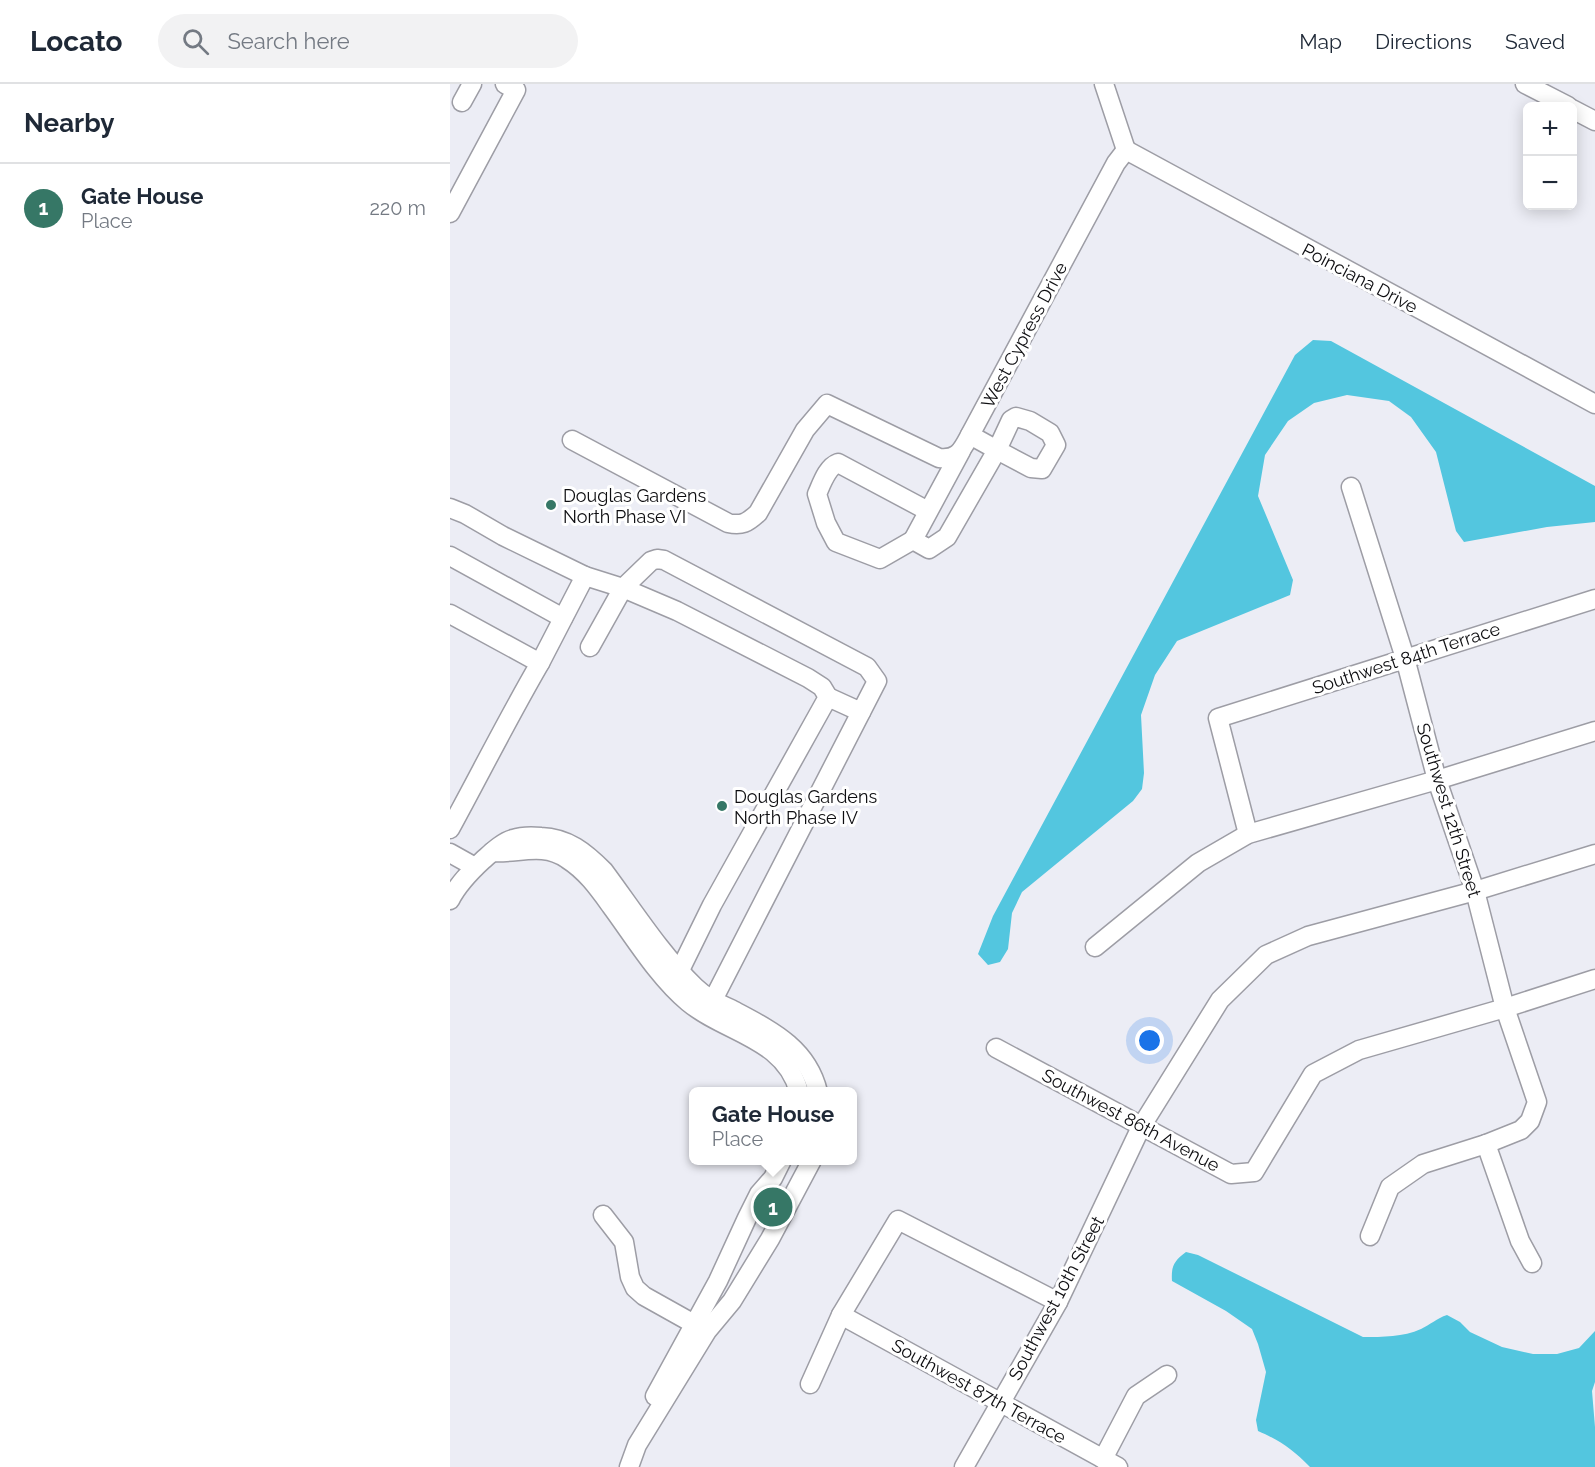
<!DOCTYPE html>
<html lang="en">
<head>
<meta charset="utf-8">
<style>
  body { margin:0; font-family:Raleway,sans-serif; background:#f2f2f3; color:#1f2937 }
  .controls { position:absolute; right:18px; top:18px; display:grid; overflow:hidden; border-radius:9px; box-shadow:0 3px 15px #0003 }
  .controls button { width:54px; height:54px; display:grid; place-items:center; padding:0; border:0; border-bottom:2px solid #e0e1e3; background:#fff; color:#1f2937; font:30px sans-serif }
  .you { position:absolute; left:700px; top:957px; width:21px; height:21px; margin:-15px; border:4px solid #fff; border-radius:50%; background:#1a73e8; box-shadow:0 0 0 9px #1a73e833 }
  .badge { display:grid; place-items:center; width:39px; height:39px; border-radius:50%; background:#367766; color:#fff; font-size:20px; font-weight:700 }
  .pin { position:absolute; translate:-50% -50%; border:3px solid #fff; box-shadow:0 2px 6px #0006 }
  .popup { position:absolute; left:239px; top:1003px; width:168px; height:78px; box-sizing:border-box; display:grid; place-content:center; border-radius:9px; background:#fff; filter:drop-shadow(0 2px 4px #0005); font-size:20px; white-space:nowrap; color:#747a83 }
  .popup b { font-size:22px; color:#1f2937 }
  .popup::after { content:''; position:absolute; left:50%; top:100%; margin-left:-12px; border:12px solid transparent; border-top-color:#fff }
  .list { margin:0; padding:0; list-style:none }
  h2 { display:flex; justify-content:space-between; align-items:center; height:78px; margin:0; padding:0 24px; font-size:26px }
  h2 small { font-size:20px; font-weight:400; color:#747a83 }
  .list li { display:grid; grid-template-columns:39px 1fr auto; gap:18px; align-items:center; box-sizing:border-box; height:90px; padding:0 24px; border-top:2px solid #e0e1e3 }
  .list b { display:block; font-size:22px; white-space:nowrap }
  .list p { margin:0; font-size:20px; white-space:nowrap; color:#747a83 }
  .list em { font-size:20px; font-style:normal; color:#747a83 }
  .icon { flex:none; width:33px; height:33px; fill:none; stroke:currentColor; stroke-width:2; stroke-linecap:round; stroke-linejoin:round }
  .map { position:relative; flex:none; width:1145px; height:1383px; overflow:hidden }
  header { display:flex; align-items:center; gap:36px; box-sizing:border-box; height:84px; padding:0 30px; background:#fff; border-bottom:2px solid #e0e1e3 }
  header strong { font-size:28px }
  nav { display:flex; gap:33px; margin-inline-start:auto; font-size:21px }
  .search { width:420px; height:54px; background:#f2f2f3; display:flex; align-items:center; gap:15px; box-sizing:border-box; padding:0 21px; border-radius:33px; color:#747a83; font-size:22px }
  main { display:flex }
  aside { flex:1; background:#fff }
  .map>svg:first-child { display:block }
</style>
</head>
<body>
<header>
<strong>Locato</strong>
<div class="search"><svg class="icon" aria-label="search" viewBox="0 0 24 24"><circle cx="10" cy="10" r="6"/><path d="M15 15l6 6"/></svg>Search here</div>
<nav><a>Map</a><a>Directions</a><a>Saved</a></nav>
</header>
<main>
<aside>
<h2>Nearby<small></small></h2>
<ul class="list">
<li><span class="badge">1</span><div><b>Gate House</b><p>Place</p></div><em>220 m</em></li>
</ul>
</aside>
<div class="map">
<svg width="1145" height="1383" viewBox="0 0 1145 1383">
  <rect width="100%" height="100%" fill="#ecedf5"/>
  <g fill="#53c6df">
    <polygon points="863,256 881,257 1145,402 1145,438 1097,443 1014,458 1006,447 986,368 961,333 939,317 897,311 864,319 838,337 815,371 808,412 843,496 840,511 727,557 705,591 691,631 694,689 692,705 683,717 572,808 562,829 558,865 550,878 538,881 528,870 543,832 845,271"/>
    <path d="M 736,1168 L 748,1171 L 913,1253 C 933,1253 953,1253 971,1245 C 980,1241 987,1234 997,1231 L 1010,1238 L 1020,1248 L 1052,1263 L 1083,1270 L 1107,1270 L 1129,1264 L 1145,1247 L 1145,1298 L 1142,1307 L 1145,1343 L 1145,1383 L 860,1383 C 842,1365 831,1357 808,1347 L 806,1336 L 816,1288 L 808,1260 L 802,1245 L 776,1227 L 722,1197 C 721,1182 724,1177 736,1168 Z"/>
  </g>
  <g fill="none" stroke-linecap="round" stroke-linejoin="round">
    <g stroke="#9d9da5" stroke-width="21">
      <g id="minor">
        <polyline points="654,0 676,66"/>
        <polyline points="1075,0 1118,22"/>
        <polyline points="12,18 22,0"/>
        <polyline points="1122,25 1145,37"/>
        <polyline points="676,66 1145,320"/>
        <polyline points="0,129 66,6 55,0"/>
        <polygon points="566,333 580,337 600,349 606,361 592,385 581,384 547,366 561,336"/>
        <path d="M 122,356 L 278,439 C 292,442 297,439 308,429 L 355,346 L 377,320 L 489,374 C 508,376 512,366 520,351 L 666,79 L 676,66"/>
        <polyline points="511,367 463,456 479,465 497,453 547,366 520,351"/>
        <polyline points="901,403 955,574 987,696 1025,807 1055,924 1087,1018 1080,1037 1071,1046 1036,1060 973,1080 940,1103 920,1152"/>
        <polyline points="0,424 15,430 53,452 135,492 173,504 227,527 358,594 372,603 378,613 262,821 230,886 217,896"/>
        <path d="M 463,456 L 430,475 L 386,458 L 376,439 L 367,410 C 372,399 377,383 388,379 L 478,427"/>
        <polyline points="0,472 113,534"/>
        <path d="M 0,530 L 90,579 C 58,634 30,690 0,745"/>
        <polyline points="140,563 173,504 201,477 207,475 214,476 417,583 427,597 263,916"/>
        <polyline points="90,579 135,492"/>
        <polyline points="378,613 411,628"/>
        <polyline points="798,750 768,634 1145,515"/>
        <path d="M 42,768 C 68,770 93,758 117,775 C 136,787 148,804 161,822 C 184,853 208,893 238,918 C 275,949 335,954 349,1008"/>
        <polyline points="0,769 25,783"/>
        <path d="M 0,816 C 8,800 20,788 33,776 C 41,769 52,758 63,755 C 72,752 81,752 91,753 C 118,754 135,768 154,787 C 183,826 210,869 245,903 C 255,913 268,919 281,925 C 318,945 357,962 368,1008"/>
        <polyline points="645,863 748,779 798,750 987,696 1145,647"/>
        <polyline points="546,964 781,1090 804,1088 863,990 909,966 1055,924 1145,895"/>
        <polyline points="1036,1060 1070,1157 1082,1179"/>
        <polyline points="153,1131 174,1158 180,1193 185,1204 194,1212 253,1245"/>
        <polyline points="391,1231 668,1383"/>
        <polyline points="360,1300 391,1231 448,1136 608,1218"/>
        <polyline points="205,1312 268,1197 297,1134 309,1110 323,1094 332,1076"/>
        <polyline points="653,1375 686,1312 717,1291"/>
        <polyline points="179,1383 187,1361 257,1247 282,1217 320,1155 362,1076"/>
        <polyline points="514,1383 608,1218 691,1043 770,916 816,871 858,852 1025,807 1145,770"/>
      </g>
    </g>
    <use href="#minor" stroke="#fff" stroke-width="18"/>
  </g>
  <g fill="#367766" stroke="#fff" stroke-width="2">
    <circle cx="101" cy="421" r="6"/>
    <circle cx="272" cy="722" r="6"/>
  </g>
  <g text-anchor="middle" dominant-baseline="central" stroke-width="6" stroke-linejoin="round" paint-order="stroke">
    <g font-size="18" fill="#0d0d10" stroke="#fff">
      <text transform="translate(910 194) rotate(28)">Poinciana Drive</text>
      <text transform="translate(574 251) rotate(-62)">West Cypress Drive</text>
      <text transform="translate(956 574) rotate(-18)">Southwest 84th Terrace</text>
      <text transform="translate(999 726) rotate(73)">Southwest 12th Street</text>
      <text transform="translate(681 1036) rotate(28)">Southwest 86th Avenue</text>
      <text transform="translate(606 1214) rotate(-62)">Southwest 10th Street</text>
      <text transform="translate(529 1307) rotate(29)">Southwest 87th Terrace</text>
    </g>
    <g font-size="18" fill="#0d0d10" stroke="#fff" text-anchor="start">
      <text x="113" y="411">Douglas Gardens<tspan x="113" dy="21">North Phase VI</tspan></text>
      <text x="284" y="712">Douglas Gardens<tspan x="284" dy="21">North Phase IV</tspan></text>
    </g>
  </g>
</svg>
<div class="controls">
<button>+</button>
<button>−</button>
</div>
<div class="you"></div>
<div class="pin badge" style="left:323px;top:1123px">1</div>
<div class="popup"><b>Gate House</b>Place</div>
</div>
</main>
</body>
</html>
